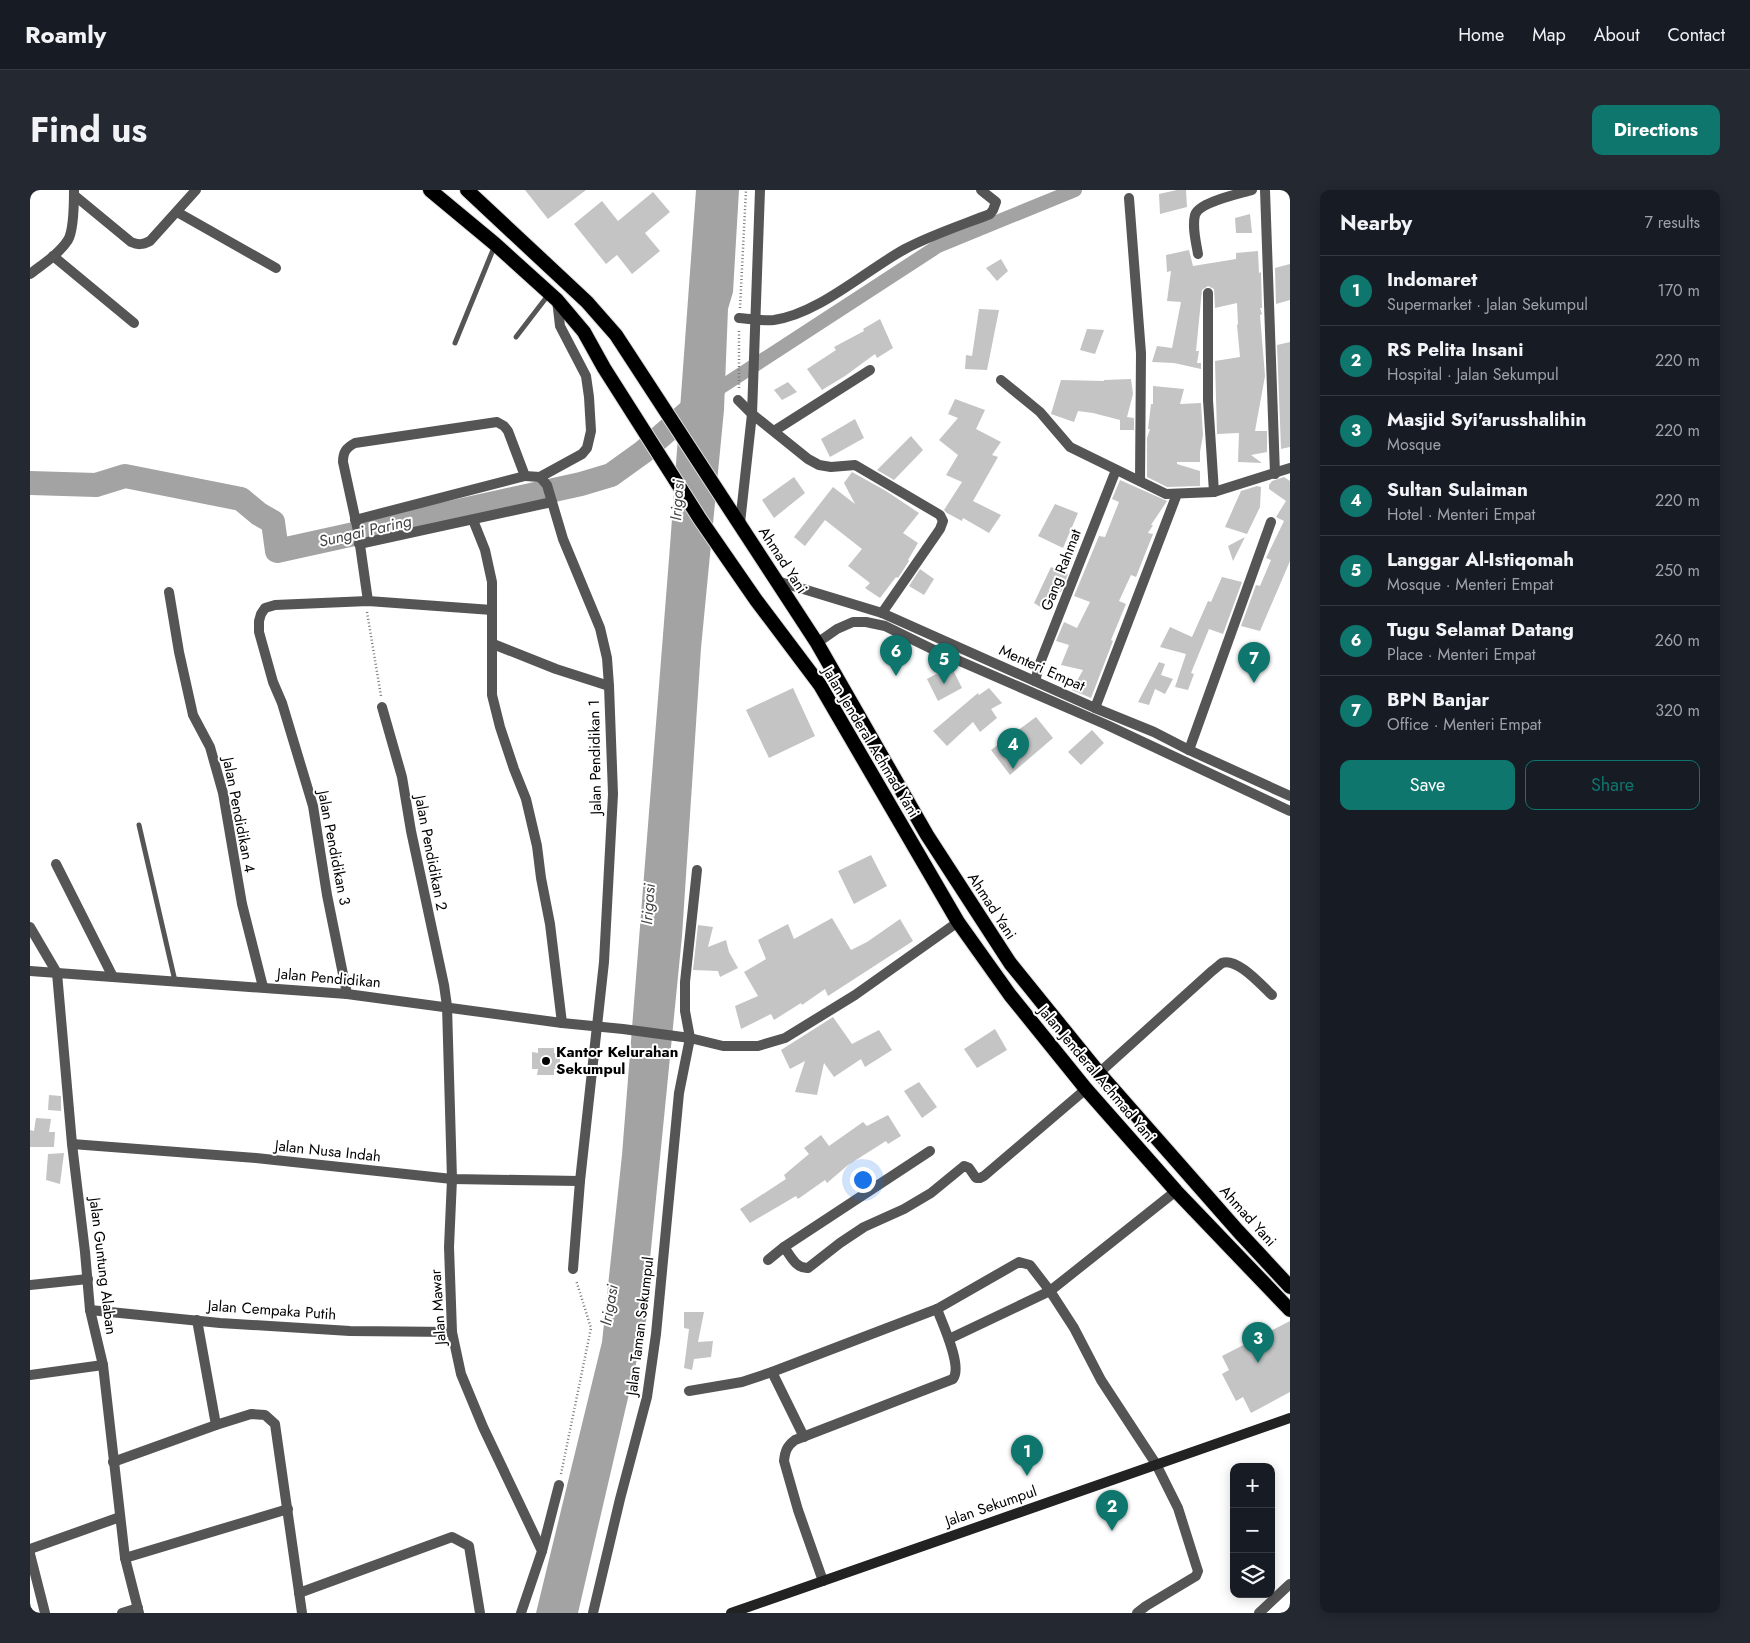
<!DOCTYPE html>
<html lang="en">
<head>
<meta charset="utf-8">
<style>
  body { margin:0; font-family:Jost,sans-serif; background:#242831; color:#f1f3f6 }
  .controls { position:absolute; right:15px; bottom:15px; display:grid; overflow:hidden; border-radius:10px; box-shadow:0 2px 12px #0003 }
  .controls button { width:45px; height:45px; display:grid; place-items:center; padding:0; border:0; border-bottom:1px solid #363941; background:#171b24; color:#f1f3f6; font:25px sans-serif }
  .you { position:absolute; left:832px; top:989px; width:18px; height:18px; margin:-12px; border:4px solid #fff; border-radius:50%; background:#1a73e8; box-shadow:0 0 0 8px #1a73e833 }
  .badge { display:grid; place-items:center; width:32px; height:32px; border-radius:50%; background:#0f766e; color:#fff; font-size:16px; font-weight:700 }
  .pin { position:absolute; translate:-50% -41px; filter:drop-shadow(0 1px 2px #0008) }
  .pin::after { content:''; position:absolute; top:26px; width:18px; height:15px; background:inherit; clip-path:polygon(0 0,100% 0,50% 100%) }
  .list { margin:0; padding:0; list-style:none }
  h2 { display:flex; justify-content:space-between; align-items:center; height:65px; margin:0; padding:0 20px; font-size:21px }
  h2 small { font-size:16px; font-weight:400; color:#9ea1a6 }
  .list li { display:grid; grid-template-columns:32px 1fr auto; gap:15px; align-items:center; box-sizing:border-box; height:70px; padding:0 20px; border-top:1px solid #363941 }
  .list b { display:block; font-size:19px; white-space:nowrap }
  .list p { margin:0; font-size:16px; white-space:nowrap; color:#9ea1a6 }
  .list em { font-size:16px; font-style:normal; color:#9ea1a6 }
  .actions { display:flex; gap:10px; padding:15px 20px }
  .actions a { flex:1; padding:11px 0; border:1px solid #0f766e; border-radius:10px; text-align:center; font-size:18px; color:#0f766e }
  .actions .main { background:#0f766e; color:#fff }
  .icon { flex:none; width:28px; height:28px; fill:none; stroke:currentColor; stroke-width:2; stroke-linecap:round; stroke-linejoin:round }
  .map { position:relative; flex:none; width:1260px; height:1423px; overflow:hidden; border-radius:10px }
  header { display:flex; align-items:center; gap:30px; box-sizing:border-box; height:70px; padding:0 25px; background:#171b24; border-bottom:1px solid #363941 }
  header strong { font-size:24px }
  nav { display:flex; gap:28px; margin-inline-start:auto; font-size:18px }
  .intro { display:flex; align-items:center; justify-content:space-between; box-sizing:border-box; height:120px; padding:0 30px }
  h1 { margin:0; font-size:35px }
  .button { padding:12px 22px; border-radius:10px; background:#0f766e; color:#fff; font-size:18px; font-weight:700 }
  main { display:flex; gap:30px; padding:0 30px }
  aside { flex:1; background:#171b24; border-radius:10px; box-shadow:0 2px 12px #0003 }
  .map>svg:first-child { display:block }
</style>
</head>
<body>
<header>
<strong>Roamly</strong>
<nav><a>Home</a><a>Map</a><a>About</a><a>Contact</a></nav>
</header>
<div class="intro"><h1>Find us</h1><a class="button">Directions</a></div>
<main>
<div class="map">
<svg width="1260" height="1423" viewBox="0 0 1260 1423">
  <rect width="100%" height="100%" fill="#fff"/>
  <polygon fill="#a3a3a3" points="666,0 709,0 703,102 698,119 694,220 671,458 652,746 620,1069 618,1122 548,1423 506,1423 572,1152 592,965 640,356"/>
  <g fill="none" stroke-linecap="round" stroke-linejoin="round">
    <polyline stroke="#a3a3a3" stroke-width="14" points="679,205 908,56 1045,0"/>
    <polyline stroke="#a3a3a3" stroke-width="24" points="0,293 66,295 95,286 211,309 229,324 243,332 247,361 551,294 581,285 613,262 664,217"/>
  </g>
  <g fill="#c4c4c4">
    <polygon points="495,0 556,0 518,29"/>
    <polygon points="1147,0 1156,0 1157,17 1130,24 1129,4"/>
    <polygon points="623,2 640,22 615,43 630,61 602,84 587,65 576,74 544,34 572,11 588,31"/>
    <polygon points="1220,24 1222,43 1206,43 1205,28"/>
    <polygon points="1159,60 1163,76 1206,69 1206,63 1228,61 1229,83 1231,82 1232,118 1230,118 1232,124 1230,125 1235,186 1225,241 1237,241 1237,262 1221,265 1232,273 1208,272 1209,243 1187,244 1185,171 1210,167 1207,135 1208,134 1207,113 1185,118 1184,99 1178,96 1172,100 1166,161 1169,161 1167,173 1171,173 1171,179 1144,173 1122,172 1127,156 1142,158 1151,112 1137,111 1141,81 1137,82 1136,65"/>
    <polygon points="971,69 978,81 967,91 956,78"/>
    <polygon points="1260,74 1260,110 1246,114 1245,78"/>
    <polygon points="949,119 969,120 957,180 935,179 936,165 942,166"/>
    <polygon points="850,129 863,158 847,168 845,164 815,186 792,200 777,179 806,160 804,157 834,141 833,139"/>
    <polygon points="1057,139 1074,140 1065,164 1050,160"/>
    <polygon points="1260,152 1260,257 1251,259 1247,155"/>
    <polygon points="1101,189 1103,204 1097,227 1104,228 1104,240 1090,240 1090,230 1063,223 1048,221 1044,232 1021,224 1031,190 1074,191 1074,190"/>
    <polygon points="758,192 767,202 752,210 744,200"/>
    <polygon points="1123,196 1154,199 1150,214 1171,213 1173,245 1170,262 1170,272 1147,272 1147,274 1170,281 1170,296 1137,297 1117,287 1117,248 1120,239 1118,239 1121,214 1123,214"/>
    <polygon points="925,209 955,220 946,239 971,252 962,265 968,267 943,311 971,325 959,343 933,328 932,331 917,323 914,320 932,292 916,285 928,265 909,250 928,228 918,224"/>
    <polygon points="825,229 834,248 800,267 791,249"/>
    <polygon points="881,246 893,260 864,290 847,280"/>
    <polygon points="822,282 856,301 889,323 873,343 888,353 878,370 879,371 868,388 866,387 850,408 835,398 840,393 818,376 832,359 795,330 775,356 764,347 803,297 825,314 814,293"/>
    <polygon points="764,287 775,303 744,328 732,310"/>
    <polygon points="1254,287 1260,291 1260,371 1230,441 1211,436 1226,395 1230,396 1241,370 1236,368 1254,331 1246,327 1256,311 1239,299 1239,295 1242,291"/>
    <polygon points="1090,290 1137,311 1121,335 1123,335 1118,343 1123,344 1106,387 1101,385 1089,411 1096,414 1081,450 1083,451 1061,508 1042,500 1053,480 1031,475 1039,455 1026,451 1034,432 1047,438 1060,412 1044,406 1069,346 1075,347 1089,312 1082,309"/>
    <polygon points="1227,296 1231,297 1230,317 1217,344 1195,337 1211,301"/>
    <polygon points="1025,314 1048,323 1033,358 1008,346"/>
    <polygon points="1215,347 1203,371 1198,356"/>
    <polygon points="1021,377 1038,384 1031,402 1027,401 1017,421 1004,413"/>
    <polygon points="890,379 904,389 894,405 879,396"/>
    <polygon points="1192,387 1212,392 1193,444 1179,439 1161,483 1164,484 1158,500 1145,497 1156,464 1130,457 1140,437 1162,447 1178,411 1181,412"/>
    <polygon points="1129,472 1135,474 1131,485 1143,489 1135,504 1125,499 1119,515 1108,512"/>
    <polygon points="921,476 932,498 908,511 897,489"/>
    <polygon points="763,498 785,546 739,568 716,520"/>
    <polygon points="959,498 972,513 961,519 967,528 950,542 943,532 917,556 903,541 948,503 949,505"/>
    <polygon points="1006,527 1023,548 980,585 961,560"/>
    <polygon points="1062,540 1074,553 1051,575 1038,562"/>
    <polygon points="841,665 857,696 824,714 808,681"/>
    <polygon points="802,728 821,760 837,752 870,729 883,751 798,806 795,799 772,815 771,813 744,830 741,824 711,839 705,816 728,806 714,782 736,769 728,750 758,734 764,749"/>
    <polygon points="668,735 683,737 678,757 696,750 699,762 708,778 690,787 688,781 663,780"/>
    <polygon points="803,827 822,854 849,840 862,860 835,877 831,869 804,887 794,873 787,905 765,902 775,871 760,879 751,860"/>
    <polygon points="965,839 977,860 947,878 934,859"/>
    <polygon points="508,858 524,858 524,863 530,863 530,879 524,879 524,885 507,885 508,879 502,879 502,862 508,863"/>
    <polygon points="889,892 907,917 892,928 874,901"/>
    <polygon points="19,905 31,906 31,921 18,920"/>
    <polygon points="858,925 871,946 858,954 856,951 818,975 797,993 795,990 768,1009 766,1006 720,1033 710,1019 756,989 754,985 779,964 774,958 791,945 799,956 833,932 837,936"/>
    <polygon points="6,928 21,929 19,942 25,942 24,957 0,957 0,940 4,941"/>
    <polygon points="34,963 30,994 16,990 18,964"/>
    <polygon points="654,1122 674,1122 668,1152 683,1151 681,1167 664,1169 662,1180 654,1178 659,1139 654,1138"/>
    <polygon points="1260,1131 1260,1202 1221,1223 1213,1207 1206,1211 1192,1184 1199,1180 1192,1166"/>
  </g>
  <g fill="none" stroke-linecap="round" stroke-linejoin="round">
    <g stroke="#dbdbdb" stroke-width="16">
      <g id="trunk">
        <polyline points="400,0 465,54 527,110 554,142 574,178 670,329 726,410 790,495 928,732 980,805 1056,899 1146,1001 1260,1120"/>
        <polyline points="437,0 557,112 586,145 787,453 897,645 980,773 1069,883 1208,1041 1260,1097"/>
      </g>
    </g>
    <g stroke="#777" stroke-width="2.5" stroke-dasharray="1 2.5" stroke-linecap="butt">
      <polyline points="710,118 716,0"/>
      <polyline points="709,198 709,139"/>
      <polyline points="337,422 351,506"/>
      <polyline points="531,1284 561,1138 546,1090"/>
    </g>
    <g stroke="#555" stroke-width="5">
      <polyline points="486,147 519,104"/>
      <polyline points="425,153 465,55"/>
      <polyline points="109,635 145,791"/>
    </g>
    <g stroke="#555" stroke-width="10">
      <polyline points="1235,0 1245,284"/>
      <path d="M 44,5 L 101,52 C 108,55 112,55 120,51 L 166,0"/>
      <polyline points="1099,8 1111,163 1110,291"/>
      <polyline points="147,22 246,78"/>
      <path d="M 1168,64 C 1166,52 1162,37 1165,25 C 1169,12 1209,4 1222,0"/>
      <polyline points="23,66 104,133"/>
      <polyline points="1178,103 1178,210 1184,302"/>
      <polyline points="527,110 530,136 556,186 559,207 561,241 557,258 552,264 510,287 517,295 533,349 570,438 577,468 579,496 583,604 574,772 550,991 543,1079"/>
      <path d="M 709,128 C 720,129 733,131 744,130 C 788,124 835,81 875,59 C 901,45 932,35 960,24 L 963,20 L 966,12 L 951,0"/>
      <polyline points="971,190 1010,222 1040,257 1136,304 1184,302 1260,278"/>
      <polyline points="708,210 722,224 778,269 789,275 801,277 825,275 910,325 913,331 910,339 852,423"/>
      <polyline points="744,241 840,180"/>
      <polyline points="325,330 495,286"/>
      <polyline points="443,330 455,360 462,392 462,505 470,537 484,579 496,609 507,656 511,688 520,734 532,833"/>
      <polyline points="710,333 722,224 730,0"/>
      <polyline points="329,354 522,312"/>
      <polyline points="139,402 149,462 163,525 180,557 193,603 212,714 233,797"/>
      <path d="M 338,411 L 328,341 L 313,272 C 313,262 316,258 325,253 L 467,232 L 474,236 L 478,241 L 495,286 L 510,287"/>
      <polyline points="463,454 526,479 579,496"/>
      <polyline points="1005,491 1010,473 1086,280"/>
      <polyline points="352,517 372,587 381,641 414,795 417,816 422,989 419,1057 422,1142 431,1184 453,1237 512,1361 491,1423"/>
      <polyline points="1065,518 1147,304"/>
      <polyline points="1159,560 1241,332"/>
      <polyline points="26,674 83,787"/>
      <polyline points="317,804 297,705 283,616 252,513 243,492 229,442 229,431 231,424 235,418 245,415 338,411 462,420"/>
      <path d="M 1069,883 L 1182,781 C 1185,779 1189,775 1192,773 C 1207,767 1232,796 1242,805"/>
      <polyline points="42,954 226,968 422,989 550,991"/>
      <path d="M 754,1057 C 760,1065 766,1079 778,1078 L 810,1053 L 834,1037 L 874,1019 L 901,1003 L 934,976 L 939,978 L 946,988 L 950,988 L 954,986 L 1056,899"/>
      <polyline points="738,1070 754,1057 900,961"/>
      <polyline points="0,1095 58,1089"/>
      <polyline points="60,1120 190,1133 320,1141 422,1142"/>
      <polyline points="167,1130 186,1235"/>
      <polyline points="919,1149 1020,1101 1146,1001"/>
      <polyline points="742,1182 774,1247"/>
      <polyline points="0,1185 73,1175"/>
      <polyline points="659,1201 712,1192 742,1182 907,1119 989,1072 1000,1075 1020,1101 1044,1138 1071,1190 1126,1274 1148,1318 1166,1375 1168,1381 1166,1386 1116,1416 1107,1423"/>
      <polyline points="83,1272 186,1235 221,1224 235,1225 245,1234 272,1423"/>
      <polyline points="0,1359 90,1327"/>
      <polyline points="512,1361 529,1295"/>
      <polyline points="0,1364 15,1423"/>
      <polyline points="95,1368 258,1319"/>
      <path d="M 793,1391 L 768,1320 L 754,1271 C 755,1261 757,1256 765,1250 L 923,1189 C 933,1176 912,1133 907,1119"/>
      <polyline points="269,1403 422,1347 439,1356 450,1423"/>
      <polyline points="92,1423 108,1418"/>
      <polyline points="563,1423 590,1309 617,1207 626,1144 649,903 660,848 655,821 655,792 667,680"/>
      <polyline points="1229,1423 1260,1394"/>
    </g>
    <g stroke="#555" stroke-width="10">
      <path d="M 0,84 C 13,74 29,64 38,50 C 44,40 44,12 44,0"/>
      <polyline points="747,391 852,423 1065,518 1124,542 1159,560 1260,606"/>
      <polyline points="787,453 807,439 823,432 836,432 855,436 902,459 1077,535 1260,621"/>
      <polyline points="0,737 27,783 42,954 55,1062 60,1120 73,1175 95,1368 109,1423"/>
      <polyline points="0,781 317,804 532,833 593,839 660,848 693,856 728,856 755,848 825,805 928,732"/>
    </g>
    <polyline stroke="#222" stroke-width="10" points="701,1423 1260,1228"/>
    <use href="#trunk" stroke="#000" stroke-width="14"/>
  </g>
  <circle fill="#000" stroke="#fff" stroke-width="2" cx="516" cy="871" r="5"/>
  <g text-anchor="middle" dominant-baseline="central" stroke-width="4" stroke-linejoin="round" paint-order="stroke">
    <g font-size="15" fill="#000" stroke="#fff">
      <text transform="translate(753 370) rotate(57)">Ahmad Yani</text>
      <text transform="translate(1031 380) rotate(-69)">Gang Rahmat</text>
      <text transform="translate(1012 478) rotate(24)">Menteri Empat</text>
      <text transform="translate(841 552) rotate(59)">Jalan Jenderal Achmad Yani</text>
      <text transform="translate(565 567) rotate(-91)">Jalan Pendidikan 1</text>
      <text transform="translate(209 625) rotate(79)">Jalan Pendidikan 4</text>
      <text transform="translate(304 658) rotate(79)">Jalan Pendidikan 3</text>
      <text transform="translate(401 663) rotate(79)">Jalan Pendidikan 2</text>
      <text transform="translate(962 716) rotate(57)">Ahmad Yani</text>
      <text transform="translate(299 788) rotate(5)">Jalan Pendidikan</text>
      <text transform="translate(1067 884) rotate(50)">Jalan Jenderal Achmad Yani</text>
      <text transform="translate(298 961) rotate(6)">Jalan Nusa Indah</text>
      <text transform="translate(1218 1026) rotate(48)">Ahmad Yani</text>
      <text transform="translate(73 1076) rotate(83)">Jalan Guntung Alaban</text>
      <text transform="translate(408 1117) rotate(-94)">Jalan Mawar</text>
      <text transform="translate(242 1120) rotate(4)">Jalan Cempaka Putih</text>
      <text transform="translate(610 1136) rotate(-83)">Jalan Taman Sekumpul</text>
      <text transform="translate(961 1316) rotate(-19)">Jalan Sekumpul</text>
    </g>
    <g font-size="15" font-weight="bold" fill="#000" stroke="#fff" text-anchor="start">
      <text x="526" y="862">Kantor Kelurahan<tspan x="526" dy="17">Sekumpul</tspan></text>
    </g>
    <g font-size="16" font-style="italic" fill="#444" stroke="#fff">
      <text transform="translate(647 310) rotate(-86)">Irigasi</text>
      <text transform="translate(335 341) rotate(-13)">Sungai Paring</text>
      <text transform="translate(618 714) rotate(-86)">Irigasi</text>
      <text transform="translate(579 1115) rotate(-80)">Irigasi</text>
    </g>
  </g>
</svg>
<div class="controls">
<button>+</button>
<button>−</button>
<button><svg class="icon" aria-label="layers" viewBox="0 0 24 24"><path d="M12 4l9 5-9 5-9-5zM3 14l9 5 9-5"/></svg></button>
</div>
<div class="you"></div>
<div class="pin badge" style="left:997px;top:1286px">1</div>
<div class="pin badge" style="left:1082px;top:1341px">2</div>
<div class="pin badge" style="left:1228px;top:1173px">3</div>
<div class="pin badge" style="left:983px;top:579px">4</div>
<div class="pin badge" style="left:914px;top:494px">5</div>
<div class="pin badge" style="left:866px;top:486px">6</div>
<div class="pin badge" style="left:1224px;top:493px">7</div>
</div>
<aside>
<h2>Nearby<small>7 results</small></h2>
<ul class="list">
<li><span class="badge">1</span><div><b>Indomaret</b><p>Supermarket · Jalan Sekumpul</p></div><em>170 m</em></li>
<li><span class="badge">2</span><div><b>RS Pelita Insani</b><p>Hospital · Jalan Sekumpul</p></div><em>220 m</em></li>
<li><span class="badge">3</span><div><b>Masjid Syi'arusshalihin</b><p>Mosque</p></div><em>220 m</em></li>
<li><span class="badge">4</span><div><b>Sultan Sulaiman</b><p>Hotel · Menteri Empat</p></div><em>220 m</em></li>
<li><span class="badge">5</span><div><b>Langgar Al-Istiqomah</b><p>Mosque · Menteri Empat</p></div><em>250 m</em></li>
<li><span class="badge">6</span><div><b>Tugu Selamat Datang</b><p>Place · Menteri Empat</p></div><em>260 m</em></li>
<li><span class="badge">7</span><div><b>BPN Banjar</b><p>Office · Menteri Empat</p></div><em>320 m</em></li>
</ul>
<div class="actions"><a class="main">Save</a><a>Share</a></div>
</aside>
</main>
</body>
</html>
